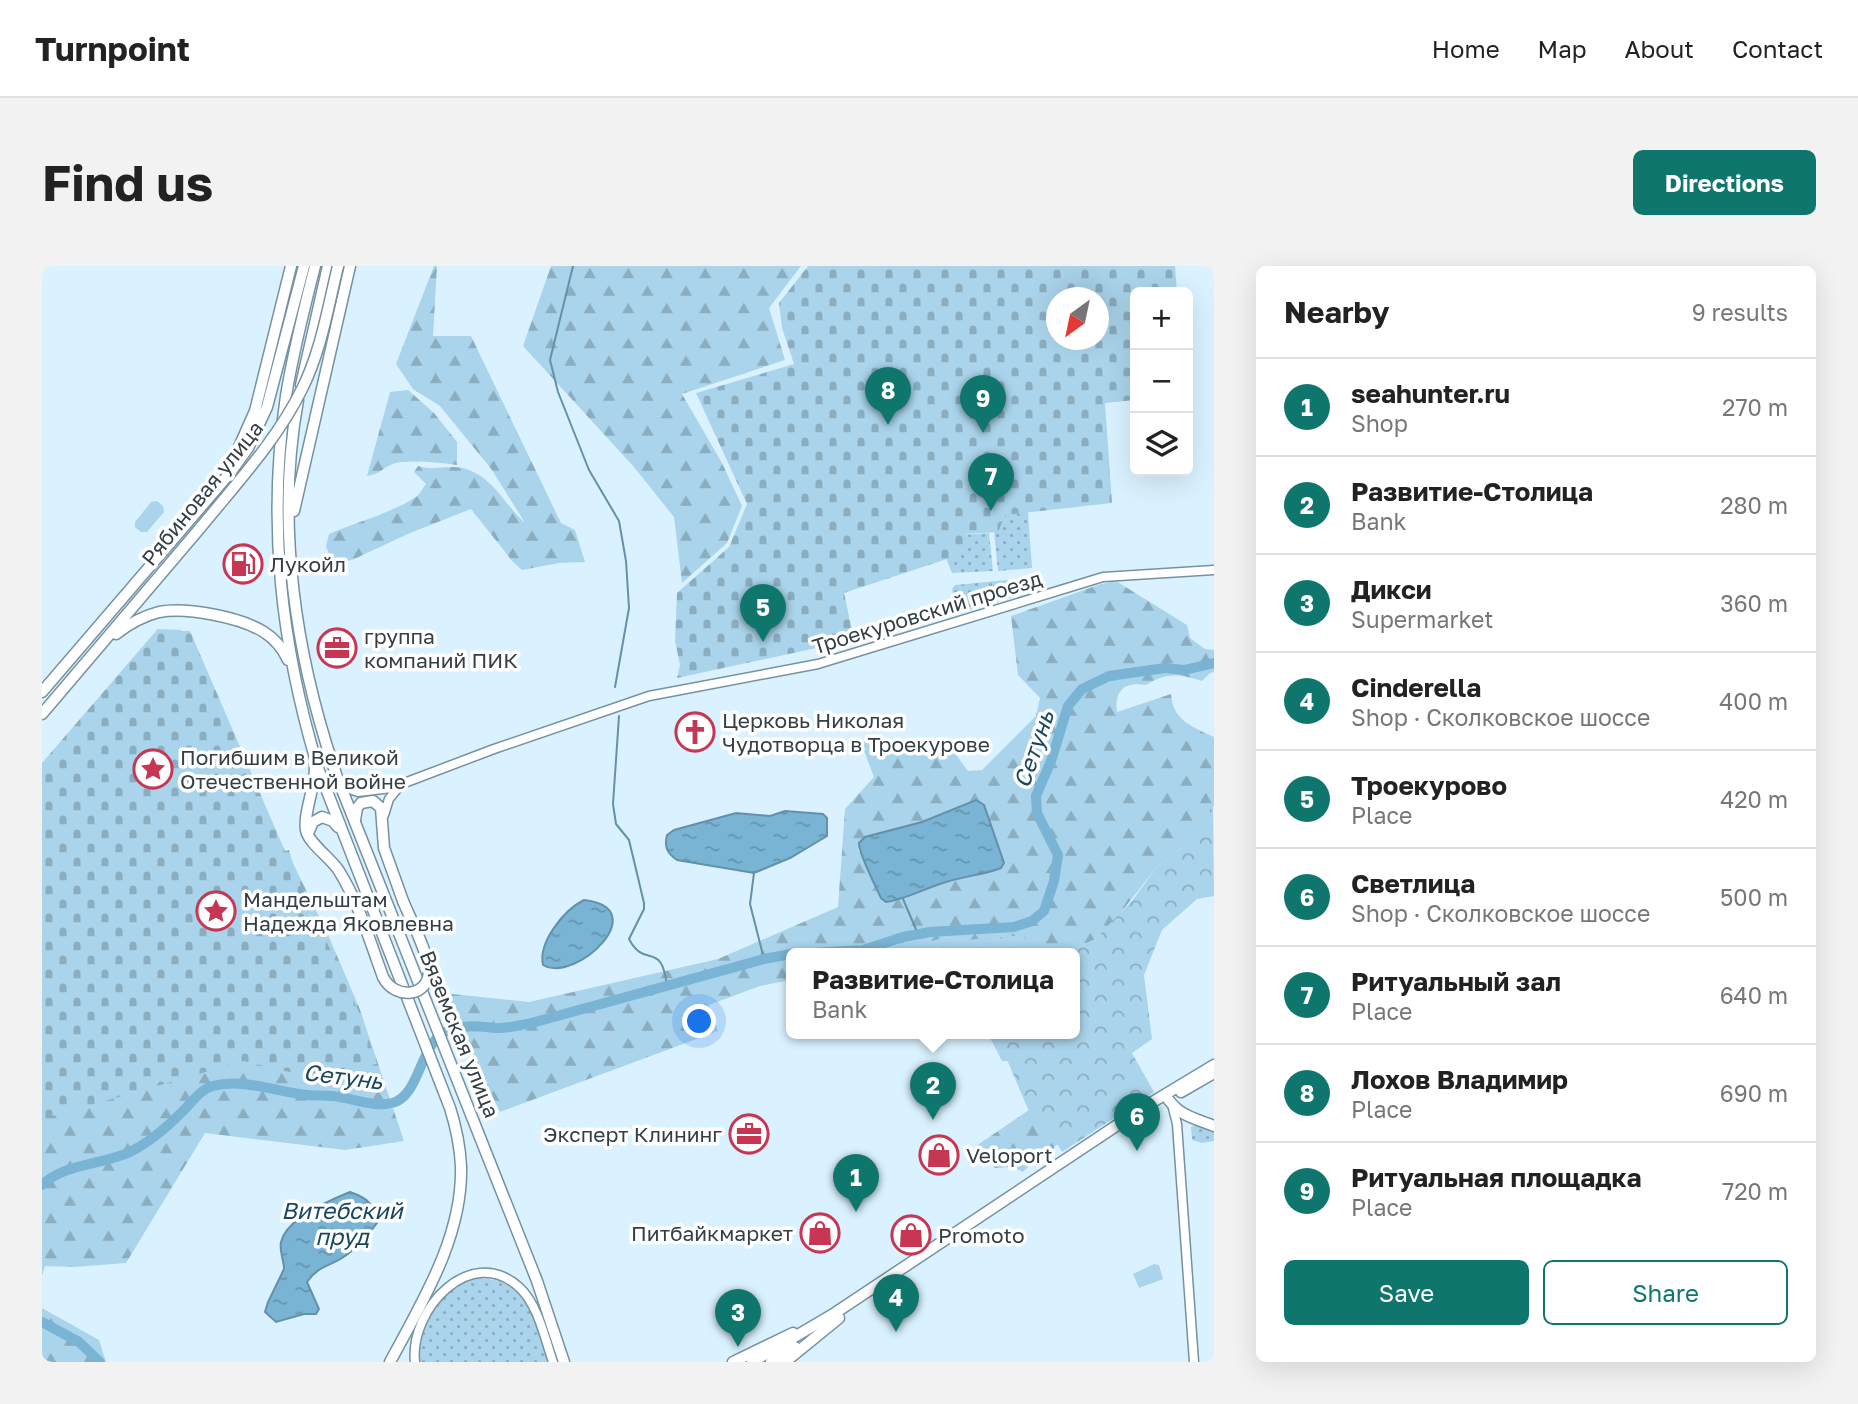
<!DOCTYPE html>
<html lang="en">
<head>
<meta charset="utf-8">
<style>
  body { margin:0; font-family:"Golos Text",sans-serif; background:#f2f2f2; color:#222 }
  .controls { position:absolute; right:21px; top:21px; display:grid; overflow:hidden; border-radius:10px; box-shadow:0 7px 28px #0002 }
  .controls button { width:63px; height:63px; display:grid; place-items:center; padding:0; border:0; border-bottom:2px solid #e0e0e0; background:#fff; color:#222; font:35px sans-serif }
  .compass { position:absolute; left:1004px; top:21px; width:63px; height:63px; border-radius:50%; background:#fff; box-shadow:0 7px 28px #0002; rotate:213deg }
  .you { position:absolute; left:658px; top:756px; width:24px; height:24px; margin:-18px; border:5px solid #fff; border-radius:50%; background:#1a73e8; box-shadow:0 0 0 10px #1a73e833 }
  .badge { display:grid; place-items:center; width:46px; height:46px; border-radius:50%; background:#0f766e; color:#fff; font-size:23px; font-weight:700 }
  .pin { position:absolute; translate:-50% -58px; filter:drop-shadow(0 2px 4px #0008) }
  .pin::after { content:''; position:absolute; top:37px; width:24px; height:21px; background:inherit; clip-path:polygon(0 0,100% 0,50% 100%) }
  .popup { position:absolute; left:744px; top:682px; width:294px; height:91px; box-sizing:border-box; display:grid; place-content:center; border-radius:10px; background:#fff; filter:drop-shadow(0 2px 5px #0005); font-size:23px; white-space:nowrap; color:#767676 }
  .popup b { font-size:26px; color:#222 }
  .popup::after { content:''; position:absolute; left:50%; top:100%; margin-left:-14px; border:14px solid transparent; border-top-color:#fff }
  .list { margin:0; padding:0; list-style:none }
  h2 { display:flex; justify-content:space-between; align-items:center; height:91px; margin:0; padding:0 28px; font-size:30px }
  h2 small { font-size:23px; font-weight:400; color:#767676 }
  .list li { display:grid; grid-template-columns:46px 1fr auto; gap:21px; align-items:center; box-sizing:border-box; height:98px; padding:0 28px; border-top:2px solid #e0e0e0 }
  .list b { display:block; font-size:26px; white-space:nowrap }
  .list p { margin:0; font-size:23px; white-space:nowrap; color:#767676 }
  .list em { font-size:23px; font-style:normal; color:#767676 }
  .actions { display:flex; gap:14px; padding:21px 28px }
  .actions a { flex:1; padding:16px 0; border:2px solid #0f766e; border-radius:10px; text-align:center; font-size:24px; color:#0f766e }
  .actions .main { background:#0f766e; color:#fff }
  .icon { flex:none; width:38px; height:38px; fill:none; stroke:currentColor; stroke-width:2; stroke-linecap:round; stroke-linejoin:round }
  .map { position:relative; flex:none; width:1172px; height:1096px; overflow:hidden; border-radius:10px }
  header { display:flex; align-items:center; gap:42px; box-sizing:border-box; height:98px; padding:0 35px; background:#fff; border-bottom:2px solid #e0e0e0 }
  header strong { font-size:33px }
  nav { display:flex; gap:38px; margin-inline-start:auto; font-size:24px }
  .intro { display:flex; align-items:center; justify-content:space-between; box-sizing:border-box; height:168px; padding:0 42px }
  h1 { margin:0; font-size:49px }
  .button { padding:18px 32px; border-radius:10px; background:#0f766e; color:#fff; font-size:24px; font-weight:700 }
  main { display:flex; gap:42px; padding:0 42px }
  aside { flex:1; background:#fff; border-radius:10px; box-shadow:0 7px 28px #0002 }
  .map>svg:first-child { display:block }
</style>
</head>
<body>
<header>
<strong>Turnpoint</strong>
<nav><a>Home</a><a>Map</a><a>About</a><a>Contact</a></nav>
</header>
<div class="intro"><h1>Find us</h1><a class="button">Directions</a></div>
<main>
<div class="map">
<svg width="1172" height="1096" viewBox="0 0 1172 1096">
  <defs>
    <pattern id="grass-dots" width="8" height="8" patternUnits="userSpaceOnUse" patternTransform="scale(1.75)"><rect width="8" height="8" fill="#aad4eb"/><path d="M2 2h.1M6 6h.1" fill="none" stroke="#8badc0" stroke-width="1.8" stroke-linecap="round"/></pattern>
    <pattern id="forest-firs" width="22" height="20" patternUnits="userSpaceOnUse" patternTransform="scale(1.75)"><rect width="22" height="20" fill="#aad4eb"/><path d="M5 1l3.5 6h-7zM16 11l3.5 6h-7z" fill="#8badc0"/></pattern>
    <pattern id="cemetery-stones" width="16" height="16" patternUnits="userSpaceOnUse" patternTransform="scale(1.75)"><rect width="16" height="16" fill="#aad4eb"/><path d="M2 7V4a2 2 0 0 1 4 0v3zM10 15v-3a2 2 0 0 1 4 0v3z" fill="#8badc0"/></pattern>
    <pattern id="park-crowns" width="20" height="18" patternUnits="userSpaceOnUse" patternTransform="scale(1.75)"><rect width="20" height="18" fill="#aad4eb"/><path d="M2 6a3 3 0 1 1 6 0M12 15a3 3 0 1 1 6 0" fill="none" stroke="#8badc0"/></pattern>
    <pattern id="water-ripples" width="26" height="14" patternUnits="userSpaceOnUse" patternTransform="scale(1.75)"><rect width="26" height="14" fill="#79b4d4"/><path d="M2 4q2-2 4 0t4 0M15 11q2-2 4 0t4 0" fill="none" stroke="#6494ae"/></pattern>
  </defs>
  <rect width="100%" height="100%" fill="#daf2ff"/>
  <g fill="url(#grass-dots)">
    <polygon points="950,232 986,246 990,302 956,305 952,266 956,266"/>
    <polygon points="947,267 951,305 910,307 904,292 919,269"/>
    <polygon points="987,312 991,315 990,325 913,348 909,346 909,344 914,343 910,323 913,319"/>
    <polygon points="1158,857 1172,862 1172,875 1160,877 1150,874 1149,861"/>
    <path d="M 429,1012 C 488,1010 490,1050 506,1096 L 376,1096 C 379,1061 394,1026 429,1012 Z"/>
  </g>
  <g fill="url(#forest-firs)" fill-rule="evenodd">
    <path d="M 392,0 L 395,0 L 391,70 L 429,70 L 519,257 L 533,264 L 543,296 L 517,297 L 480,304 L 471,296 L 429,243 L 368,267 L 310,294 L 291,298 L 284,280 L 287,268 C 315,256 349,247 374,231 C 378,228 381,222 384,218 L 372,206 L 376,200 C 391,205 406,199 421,202 C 451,210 463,239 483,257 L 450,204 L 398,140 L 371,123 L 354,98 Z"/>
    <polygon points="509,0 759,0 727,42 743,94 640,128 680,197 700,240 685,277 640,317 632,251 592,201 481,80"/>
    <path d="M 366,124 L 392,147 L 415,176 L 415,199 C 400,197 364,193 351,198 C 340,202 339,208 325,210 L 348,126 Z"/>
    <path d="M 1074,315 L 1145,359 L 1148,372 L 1163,383 L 1172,384 L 1172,406 L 1168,407 L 1160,415 C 1138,408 1124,406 1104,419 C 1082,415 1072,425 1075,446 L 1129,428 C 1131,455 1151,461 1172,471 L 1172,540 L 1145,578 L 1114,602 L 1073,654 L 1052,674 L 1031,683 L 1031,688 L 927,688 L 944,673 L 927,674 L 905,671 L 846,688 L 749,688 L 749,714 L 718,720 L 667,739 L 676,765 L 458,846 L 405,735 L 410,728 L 487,736 L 676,693 L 796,641 L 803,543 L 832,511 L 818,474 L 865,486 L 904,475 L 926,505 L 940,504 L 994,450 L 998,432 L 976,409 L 969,350 L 1059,318 ZM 879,556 L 952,573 L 962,597 L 885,622 L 861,633 L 816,584 L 823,571 Z"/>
    <polygon points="115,363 139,364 146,368 231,588 246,587 287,671 317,741 362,875 303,884 163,867 84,997 32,1001 3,1000 0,1010 0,522 112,372"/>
    <path d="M 946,768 L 975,768 L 1023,880 L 1014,879 L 1007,889 L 990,897 L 981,906 L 971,901 L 953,902 C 951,900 936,882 934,880 L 987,844 L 967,795 L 960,795 Z"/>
    <polygon points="0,1042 57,1074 64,1096 0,1096"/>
  </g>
  <g fill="url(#cemetery-stones)" fill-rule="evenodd">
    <path d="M 766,0 L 1133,0 L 1135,26 L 1093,26 L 1093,134 L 1063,137 L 1070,237 L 963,249 L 956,266 L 924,268 L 926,286 L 802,327 L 812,374 L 635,412 L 638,399 L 633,375 L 635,327 L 687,281 L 705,238 L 654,127 L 752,98 L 740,62 L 737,37 ZM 1015,32 L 1056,32 L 1056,74 L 1015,74 Z"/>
    <polygon points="114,365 148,365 243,585 247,584 255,611 320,753 335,798 260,809 202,795 0,853 0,497"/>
  </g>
  <polygon fill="url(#park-crowns)" points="1171,539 1172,630 1155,633 1120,664 1102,709 1110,773 1090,787 1112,826 1020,886 997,847 986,843 954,768 1033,768 1033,688 845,687 905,671 927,674 981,669 1002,686 1031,683 1052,674 1090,635 1114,602 1145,578"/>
  <g fill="#aad4eb">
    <polygon points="115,235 121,240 122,246 105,266 99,266 93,261 93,256 109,236"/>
    <polygon points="1112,998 1117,999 1121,1013 1097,1022 1091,1008"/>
  </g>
  <g fill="url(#water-ripples)" stroke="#6491a9" stroke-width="2">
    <path d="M 934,534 L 942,539 L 962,597 L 959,602 C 941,609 922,610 904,616 C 883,622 865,633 844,636 L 839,632 C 834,621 816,586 817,577 L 823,571 L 880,556 Z"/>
    <path d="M 743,545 L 781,548 L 785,552 L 785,570 L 748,592 L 712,607 L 635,594 C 625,587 622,581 625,569 L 632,564 L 694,547 L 728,550 Z"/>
    <path d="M 542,634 C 613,642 534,718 501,699 C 496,676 522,644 542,634 Z"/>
    <path d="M 308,926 C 328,933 330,937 335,957 C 327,968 318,979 307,987 C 292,1000 277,998 265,1016 L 277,1043 L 274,1048 L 262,1048 L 234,1056 L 223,1046 L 226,1036 L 242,1003 C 242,994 237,985 239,976 C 244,953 288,934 308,926 Z"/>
  </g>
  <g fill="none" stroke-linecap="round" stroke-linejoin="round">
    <g stroke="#6491a9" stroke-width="2">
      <polyline points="531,0 508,94 516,126 547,204 577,255 584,295 587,342 573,421"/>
      <path d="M 577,450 L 571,538 L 574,558 L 587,574 L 602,637 L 602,643 L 587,673 C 603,704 620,673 625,721"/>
      <polyline points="712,607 708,638 722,693"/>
      <polyline points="861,633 876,668"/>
    </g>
    <g stroke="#79b4d4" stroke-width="10">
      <polyline points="754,688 821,684 861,671 888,666 972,661 990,655 1002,645 1012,615 1016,589 995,547 994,530 1009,495 1026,440 1040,423 1067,410 1123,402 1142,404 1172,397"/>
      <path d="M 0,919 C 23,897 60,899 88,886 C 106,877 125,861 139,847 C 149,838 158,823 171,820 C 201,812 236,826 266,829 C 277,830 287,829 298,831 C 315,834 333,841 350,837 C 379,830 377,775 407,764 C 423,758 439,761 454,762 C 464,763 476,759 486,758 L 722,693 L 749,688"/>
      <polyline points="0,1056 37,1076 58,1096"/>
    </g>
    <g stroke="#7691a1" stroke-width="11">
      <g id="tertiary">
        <polyline points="297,513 305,522 316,526 349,522 452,483 607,430 776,398 1061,311 1172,304"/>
        <polyline points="342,549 347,533 356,522"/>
        <polyline points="1131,842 1135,858 1152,1096"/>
        <path d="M 373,1096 C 367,1044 429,976 478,1022 C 496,1039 503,1073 511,1096"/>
      </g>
    </g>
    <g stroke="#7691a1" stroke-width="13">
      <g id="secondary">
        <path d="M 273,0 C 262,43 251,86 244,130 C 225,257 239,379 276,502 L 408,842 C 414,861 418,880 419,900 C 421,971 380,1036 348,1096"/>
        <polyline points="259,119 286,0"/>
        <path d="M 256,134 C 233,259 254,392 295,511 L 495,1015 L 522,1096"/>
        <polyline points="193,190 213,145 249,0"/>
        <polyline points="252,245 308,0"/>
        <path d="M 74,368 C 87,358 101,350 117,346 C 145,341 198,351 222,366 C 233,373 241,383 246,394"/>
        <polyline points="0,426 188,207 206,182 225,141 262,0"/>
        <polyline points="0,448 159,261"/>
        <path d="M 273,499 C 274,520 261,547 264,564 C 266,577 290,593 297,605 C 317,637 328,676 341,711"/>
        <polyline points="313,554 315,542 319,537 331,535 339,542 342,582 361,635"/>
        <polyline points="267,565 271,556 280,551 291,555 296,561"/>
        <polyline points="1139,826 1172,807"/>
        <path d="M 1123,829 C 1137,850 1149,851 1172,860"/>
        <polyline points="691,1096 751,1067"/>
        <polyline points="710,1096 793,1047 1104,840 1172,799"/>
        <polyline points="729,1096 753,1081"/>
        <polyline points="743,1096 797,1052"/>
      </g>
    </g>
    <use href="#tertiary" stroke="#fff" stroke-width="8"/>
    <use href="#secondary" stroke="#fff" stroke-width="10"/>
    <g stroke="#7691a1" stroke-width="13" stroke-linecap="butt">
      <g id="secondary-bridge">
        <path d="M 159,261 C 194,218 235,174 260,123 C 279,85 286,41 296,0"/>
        <path d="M 341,711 C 353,735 388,731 387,703 C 386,687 368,652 361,635"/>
      </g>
    </g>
    <use href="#secondary-bridge" stroke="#fff" stroke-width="10"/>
  </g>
  <defs>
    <g id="fuel-ring" transform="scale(2.0125)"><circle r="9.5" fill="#fff" stroke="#c73754" stroke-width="1.5"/><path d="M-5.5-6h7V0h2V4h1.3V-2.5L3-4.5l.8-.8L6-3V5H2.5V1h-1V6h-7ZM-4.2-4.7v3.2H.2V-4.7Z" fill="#c73754"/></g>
    <g id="office-ring" transform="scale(2.0125)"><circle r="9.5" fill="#fff" stroke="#c73754" stroke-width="1.5"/><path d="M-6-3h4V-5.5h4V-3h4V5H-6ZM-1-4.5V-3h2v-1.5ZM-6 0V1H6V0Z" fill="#c73754"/></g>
    <g id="church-ring" transform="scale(2.0125)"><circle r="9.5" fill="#fff" stroke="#c73754" stroke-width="1.5"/><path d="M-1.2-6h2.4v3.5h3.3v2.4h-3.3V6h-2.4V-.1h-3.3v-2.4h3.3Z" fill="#c73754"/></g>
    <g id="sight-ring" transform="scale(2.0125)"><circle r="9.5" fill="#fff" stroke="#c73754" stroke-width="1.5"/><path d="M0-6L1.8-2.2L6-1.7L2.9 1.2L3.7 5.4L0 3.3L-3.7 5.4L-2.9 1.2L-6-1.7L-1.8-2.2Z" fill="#c73754"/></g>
    <g id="shop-ring" transform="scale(2.0125)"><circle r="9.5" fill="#fff" stroke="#c73754" stroke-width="1.5"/><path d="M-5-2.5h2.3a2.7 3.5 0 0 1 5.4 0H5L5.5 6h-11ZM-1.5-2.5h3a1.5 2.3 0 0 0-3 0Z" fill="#c73754"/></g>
  </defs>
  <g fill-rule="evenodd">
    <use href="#fuel-ring" x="201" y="298"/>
    <use href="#office-ring" x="295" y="382"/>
    <use href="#church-ring" x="653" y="466"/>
    <use href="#sight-ring" x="111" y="503"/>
    <use href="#sight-ring" x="174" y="645"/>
    <use href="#office-ring" x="707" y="868"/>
    <use href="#shop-ring" x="897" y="889"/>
    <use href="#shop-ring" x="778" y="967"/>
    <use href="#shop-ring" x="869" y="969"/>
  </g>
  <g text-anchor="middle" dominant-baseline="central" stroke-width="7" stroke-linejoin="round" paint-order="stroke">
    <g font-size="21" fill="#333f45" stroke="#fff">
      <text transform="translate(160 227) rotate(-51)">Рябиновая улица</text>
      <text transform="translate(885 346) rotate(-17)">Троекуровский проезд</text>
      <text transform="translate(418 768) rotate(68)">Вяземская улица</text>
    </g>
    <g font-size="21" fill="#333f45" stroke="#fff" text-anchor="start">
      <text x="228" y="298">Лукойл</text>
      <text x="322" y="370">группа<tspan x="322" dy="24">компаний ПИК</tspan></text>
      <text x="680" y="454">Церковь Николая<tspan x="680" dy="24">Чудотворца в Троекурове</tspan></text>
      <text x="138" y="491">Погибшим в Великой<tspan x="138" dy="24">Отечественной войне</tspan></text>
      <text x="201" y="633">Мандельштам<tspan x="201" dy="24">Надежда Яковлевна</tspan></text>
      <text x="680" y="868" text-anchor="end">Эксперт Клининг</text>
      <text x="924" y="889">Veloport</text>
      <text x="751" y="967" text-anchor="end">Питбайкмаркет</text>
      <text x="896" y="969">Promoto</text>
    </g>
    <g font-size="23" font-style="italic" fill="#18485f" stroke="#fff">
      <text transform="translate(991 483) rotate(-71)">Сетунь</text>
      <text transform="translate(301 810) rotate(7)">Сетунь</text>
      <text x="300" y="944">Витебский<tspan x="300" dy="26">пруд</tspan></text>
    </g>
  </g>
</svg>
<div class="controls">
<button>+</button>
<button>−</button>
<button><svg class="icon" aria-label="layers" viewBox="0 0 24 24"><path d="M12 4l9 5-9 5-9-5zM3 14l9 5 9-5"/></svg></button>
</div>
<svg class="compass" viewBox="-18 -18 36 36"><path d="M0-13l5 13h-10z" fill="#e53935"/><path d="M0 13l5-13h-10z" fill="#767676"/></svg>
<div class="you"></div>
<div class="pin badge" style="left:814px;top:946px">1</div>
<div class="pin badge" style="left:891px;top:854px">2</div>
<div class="popup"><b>Развитие-Столица</b>Bank</div>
<div class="pin badge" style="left:696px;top:1081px">3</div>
<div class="pin badge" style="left:854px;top:1066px">4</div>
<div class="pin badge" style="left:721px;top:376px">5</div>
<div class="pin badge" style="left:1095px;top:885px">6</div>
<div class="pin badge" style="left:949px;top:245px">7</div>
<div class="pin badge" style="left:846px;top:159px">8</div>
<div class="pin badge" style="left:941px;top:167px">9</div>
</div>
<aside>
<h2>Nearby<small>9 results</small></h2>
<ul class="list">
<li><span class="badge">1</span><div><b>seahunter.ru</b><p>Shop</p></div><em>270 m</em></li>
<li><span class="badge">2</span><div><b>Развитие-Столица</b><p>Bank</p></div><em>280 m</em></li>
<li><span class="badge">3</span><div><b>Дикси</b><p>Supermarket</p></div><em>360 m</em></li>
<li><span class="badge">4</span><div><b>Cinderella</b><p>Shop · Сколковское шоссе</p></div><em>400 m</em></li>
<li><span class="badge">5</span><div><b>Троекурово</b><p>Place</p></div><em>420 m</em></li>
<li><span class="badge">6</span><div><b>Светлица</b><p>Shop · Сколковское шоссе</p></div><em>500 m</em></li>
<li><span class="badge">7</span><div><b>Ритуальный зал</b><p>Place</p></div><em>640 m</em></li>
<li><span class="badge">8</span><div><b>Лохов Владимир</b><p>Place</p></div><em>690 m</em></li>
<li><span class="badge">9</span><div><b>Ритуальная площадка</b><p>Place</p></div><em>720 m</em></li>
</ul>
<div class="actions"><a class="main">Save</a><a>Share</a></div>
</aside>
</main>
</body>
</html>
